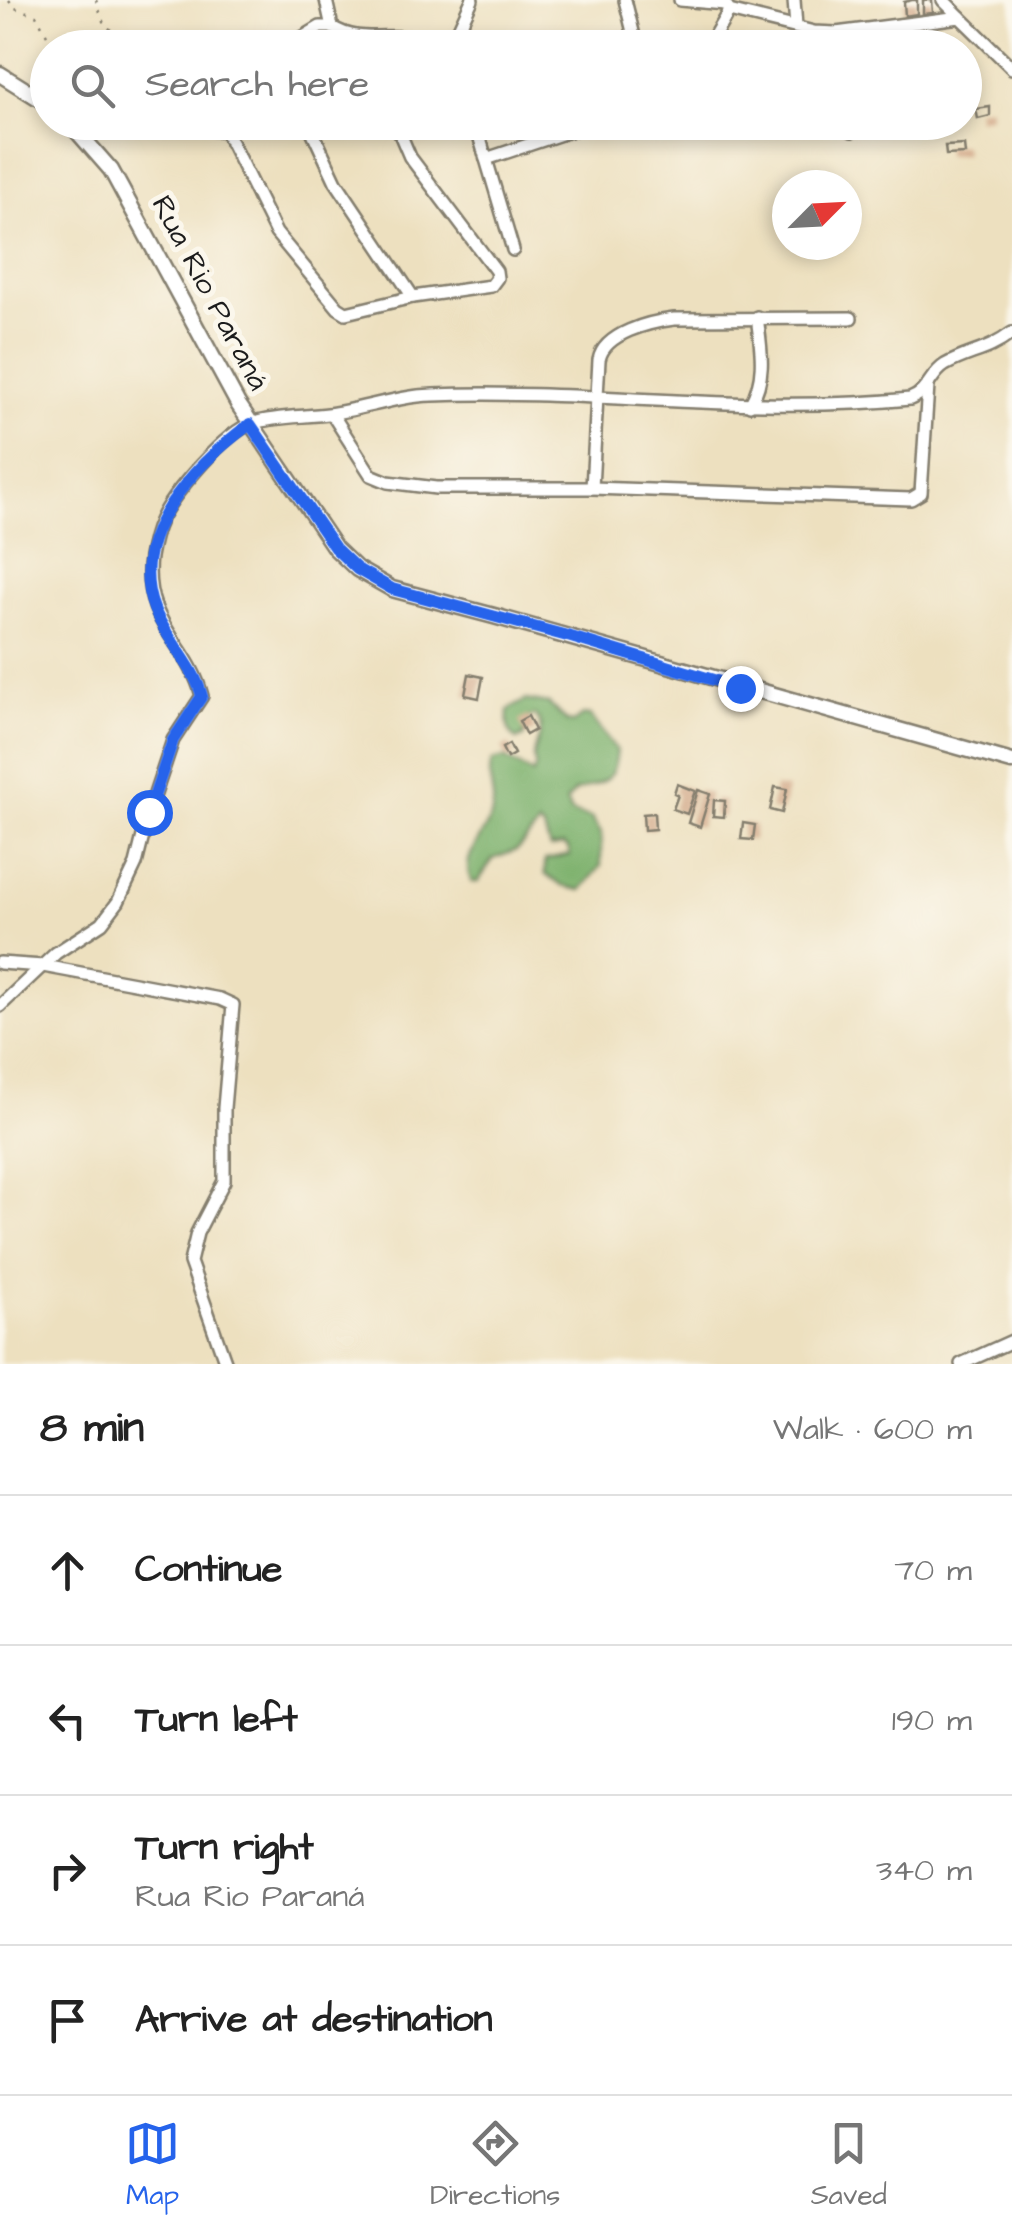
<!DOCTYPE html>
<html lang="en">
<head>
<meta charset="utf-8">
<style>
  body { margin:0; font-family:"Architects Daughter",sans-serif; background:#f6f6f6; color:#222 }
  .compass { position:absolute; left:772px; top:170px; width:90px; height:90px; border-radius:50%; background:#fff; box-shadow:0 5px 15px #0003; rotate:66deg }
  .stop { position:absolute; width:30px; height:30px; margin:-22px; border:8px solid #2563eb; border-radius:50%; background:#fff }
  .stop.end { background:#2563eb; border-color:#fff; box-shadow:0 2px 10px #0008 }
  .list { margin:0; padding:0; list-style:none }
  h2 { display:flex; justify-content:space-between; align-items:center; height:130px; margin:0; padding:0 40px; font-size:42px }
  h2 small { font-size:32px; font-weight:400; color:#767676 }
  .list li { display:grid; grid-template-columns:65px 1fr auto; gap:30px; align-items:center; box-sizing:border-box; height:150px; padding:0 40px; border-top:2px solid #e0e0e0 }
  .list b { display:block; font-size:38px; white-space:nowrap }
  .list p { margin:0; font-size:32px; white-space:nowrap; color:#767676 }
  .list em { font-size:32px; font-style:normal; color:#767676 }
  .icon { flex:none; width:55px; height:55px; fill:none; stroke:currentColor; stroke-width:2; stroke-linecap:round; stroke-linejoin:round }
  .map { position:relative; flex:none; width:1012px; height:1364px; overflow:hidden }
  .search { position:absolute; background:#fff; box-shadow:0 5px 15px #0003; left:30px; right:30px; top:30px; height:110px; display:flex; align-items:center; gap:25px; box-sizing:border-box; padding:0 35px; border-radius:55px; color:#767676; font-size:38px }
  .sheet { height:730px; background:#fff }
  nav { display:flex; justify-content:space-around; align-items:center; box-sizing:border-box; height:140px; border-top:2px solid #e0e0e0; background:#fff; font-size:28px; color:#767676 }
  nav a { display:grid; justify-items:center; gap:5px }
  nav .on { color:#2563eb }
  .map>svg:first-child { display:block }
</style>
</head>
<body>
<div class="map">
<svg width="1012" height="1364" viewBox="0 0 1012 1364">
  <rect width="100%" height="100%" fill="#fbf7ec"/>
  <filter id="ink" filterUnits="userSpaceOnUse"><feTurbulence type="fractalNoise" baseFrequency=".01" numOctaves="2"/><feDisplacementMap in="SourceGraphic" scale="20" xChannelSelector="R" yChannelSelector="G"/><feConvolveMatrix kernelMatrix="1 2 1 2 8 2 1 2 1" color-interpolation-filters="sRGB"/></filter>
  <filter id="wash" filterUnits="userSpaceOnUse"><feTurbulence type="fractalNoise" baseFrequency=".0048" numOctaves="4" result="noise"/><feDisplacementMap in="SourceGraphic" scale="40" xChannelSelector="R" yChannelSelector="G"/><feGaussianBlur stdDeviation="2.25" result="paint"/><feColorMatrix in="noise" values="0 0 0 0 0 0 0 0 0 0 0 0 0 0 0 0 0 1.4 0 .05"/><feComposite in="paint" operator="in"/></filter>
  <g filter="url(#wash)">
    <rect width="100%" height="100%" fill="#ede0bf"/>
    <path fill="#7fb26e" stroke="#4e6745" stroke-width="2.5" d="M 526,700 L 549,704 L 567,722 L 573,723 L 583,715 L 590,716 L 617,751 C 614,785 601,782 574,792 L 566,802 L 572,813 L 591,818 L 601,833 L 601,866 L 581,890 L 562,886 L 545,874 L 545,860 L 570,855 L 568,848 L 563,845 L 550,848 L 544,829 L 539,825 L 517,850 L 493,859 L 478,882 L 472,882 C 458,858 484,838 491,816 C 498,795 485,782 492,761 L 504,758 L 533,774 C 539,758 534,774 534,757 C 535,739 548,732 535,715 L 529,718 L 523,737 L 516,740 C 506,732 507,721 508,710 Z"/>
    <g id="blocks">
      <g fill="#d3aa8a">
        <polygon points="912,0 917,0 917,14 905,16 904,2"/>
        <polygon points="923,0 932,0 933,13 923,14"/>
        <polygon points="928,27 931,39 921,42 919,28"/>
        <polygon points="886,31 888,46 872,46 874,32"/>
        <polygon points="990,107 990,116 978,119 976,109"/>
        <polygon points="964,145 965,154 946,155 945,146"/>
        <polygon points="469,674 483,677 479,698 465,695"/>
        <polygon points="528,716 535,730 526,735 519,721"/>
        <polygon points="509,744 514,754 507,758 502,748"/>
        <polygon points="677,784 695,791 687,814 673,809 678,795 674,793"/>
        <polygon points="775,787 787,789 782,813 770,810"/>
        <polygon points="698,790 710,794 700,827 688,823"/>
        <polygon points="714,800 725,801 724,817 713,816"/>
        <polygon points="654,813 655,829 644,830 643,814"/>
        <polygon points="743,823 755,825 753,840 741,839"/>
      </g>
    </g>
  </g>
  <g filter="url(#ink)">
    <use href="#blocks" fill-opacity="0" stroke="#847e6e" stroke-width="2.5"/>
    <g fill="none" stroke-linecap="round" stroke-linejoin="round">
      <g stroke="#847e6e" stroke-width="16">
        <g id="minor">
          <polyline points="326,0 332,27"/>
          <polyline points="625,0 637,48"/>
          <polyline points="680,0 725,4 729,11"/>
          <polyline points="794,0 796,27"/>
          <polyline points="943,0 960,17"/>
          <polyline points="900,25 905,48"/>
          <path d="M 332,27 C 365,49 406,24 437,48"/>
          <polyline points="836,33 838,48"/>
          <polyline points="285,48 320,27 332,27"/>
          <polyline points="450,48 472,0"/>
          <polyline points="714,48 716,33 729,11 814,32 836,33 960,17 1012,68"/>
          <path d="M 188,122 C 203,127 220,138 232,122"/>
          <polyline points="308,122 336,182 413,297"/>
          <polyline points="475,122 486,159 597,122"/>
          <polyline points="851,122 852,131"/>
          <polyline points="919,122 920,124"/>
          <polyline points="225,130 276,233 338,308 346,313 413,297 491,286 497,278 496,271 410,157 395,122"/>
          <polyline points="486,159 513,250"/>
          <path d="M 750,405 C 767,377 761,348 757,317"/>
          <polyline points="332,414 371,475 388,482 436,488 592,488 911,499 921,493 928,386"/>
          <path d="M 592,488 L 599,360 C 604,333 650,322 674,319 L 851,318"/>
          <polyline points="0,963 43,966 220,999 233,1005 224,1108 224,1181 197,1233 190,1262 226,1364"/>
          <path d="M 0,1006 L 56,953 L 102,923 L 118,902 L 136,864 L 149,812 L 173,740 L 202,696 C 188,642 142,624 150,557 C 152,545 155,532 160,521 C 172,494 225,432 253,423 C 277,416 304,417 328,414 C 364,409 397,396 433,395 C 592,389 751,415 910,399 C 929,392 930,374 945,365 C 970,351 987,352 1012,333"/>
          <polyline points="961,1364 1012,1341"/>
        </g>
      </g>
      <g stroke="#847e6e" stroke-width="19">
        <g id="tertiary">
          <polyline points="0,74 48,104"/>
          <polyline points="69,122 111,170 238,404 335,548 357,569 392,589 494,616 1012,762"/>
        </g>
      </g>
      <g stroke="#847e6e" stroke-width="2.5" stroke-dasharray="2.5 8" stroke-linecap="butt">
        <polyline points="9,0 15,8 36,15 54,48"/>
        <polyline points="96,0 104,24 133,48"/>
        <polyline points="41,85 48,72"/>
      </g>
      <use href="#minor" stroke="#fff" stroke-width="11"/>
      <use href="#tertiary" stroke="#fff" stroke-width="14"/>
    </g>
  </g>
  <g fill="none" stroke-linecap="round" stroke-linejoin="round" filter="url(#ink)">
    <path stroke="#2563eb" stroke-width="12" d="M 149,812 L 173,740 L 202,696 C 193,664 166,639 154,609 C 125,535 197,463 250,424 L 335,548 L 357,569 L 392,589 L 571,637 L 740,688"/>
  </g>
  <g text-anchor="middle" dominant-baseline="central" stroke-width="10" stroke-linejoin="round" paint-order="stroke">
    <g font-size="30" fill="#1c1c1c" stroke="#fbf7ec">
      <text transform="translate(210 293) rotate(62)">Rua Rio Paraná</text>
    </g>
  </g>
</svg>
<svg class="compass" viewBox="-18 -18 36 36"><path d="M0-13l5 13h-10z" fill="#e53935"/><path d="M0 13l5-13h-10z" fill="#767676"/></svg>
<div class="stop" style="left:149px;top:812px"></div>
<div class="stop end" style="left:740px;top:688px"></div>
<div class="search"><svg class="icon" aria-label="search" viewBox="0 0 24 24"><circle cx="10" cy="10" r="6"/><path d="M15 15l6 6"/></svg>Search here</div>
</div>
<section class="sheet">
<h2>8 min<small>Walk · 600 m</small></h2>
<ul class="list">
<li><svg class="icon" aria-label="ahead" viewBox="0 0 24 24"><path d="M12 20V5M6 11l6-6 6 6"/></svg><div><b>Continue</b></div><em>70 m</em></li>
<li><svg class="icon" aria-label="left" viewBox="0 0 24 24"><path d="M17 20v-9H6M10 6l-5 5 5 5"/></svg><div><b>Turn left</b></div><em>190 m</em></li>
<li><svg class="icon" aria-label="right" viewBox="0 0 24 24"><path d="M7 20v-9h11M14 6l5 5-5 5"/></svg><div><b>Turn right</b><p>Rua Rio Paraná</p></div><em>340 m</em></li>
<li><svg class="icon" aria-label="arrive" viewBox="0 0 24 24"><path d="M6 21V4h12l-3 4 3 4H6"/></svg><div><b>Arrive at destination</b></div></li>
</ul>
</section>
<nav>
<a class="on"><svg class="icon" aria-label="map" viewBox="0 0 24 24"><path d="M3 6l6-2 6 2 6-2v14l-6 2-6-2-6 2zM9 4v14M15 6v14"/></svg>Map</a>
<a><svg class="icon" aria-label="directions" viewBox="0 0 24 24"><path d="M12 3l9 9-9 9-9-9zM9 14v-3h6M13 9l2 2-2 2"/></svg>Directions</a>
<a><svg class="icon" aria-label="saved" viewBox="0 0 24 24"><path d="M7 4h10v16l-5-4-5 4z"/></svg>Saved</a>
</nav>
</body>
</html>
